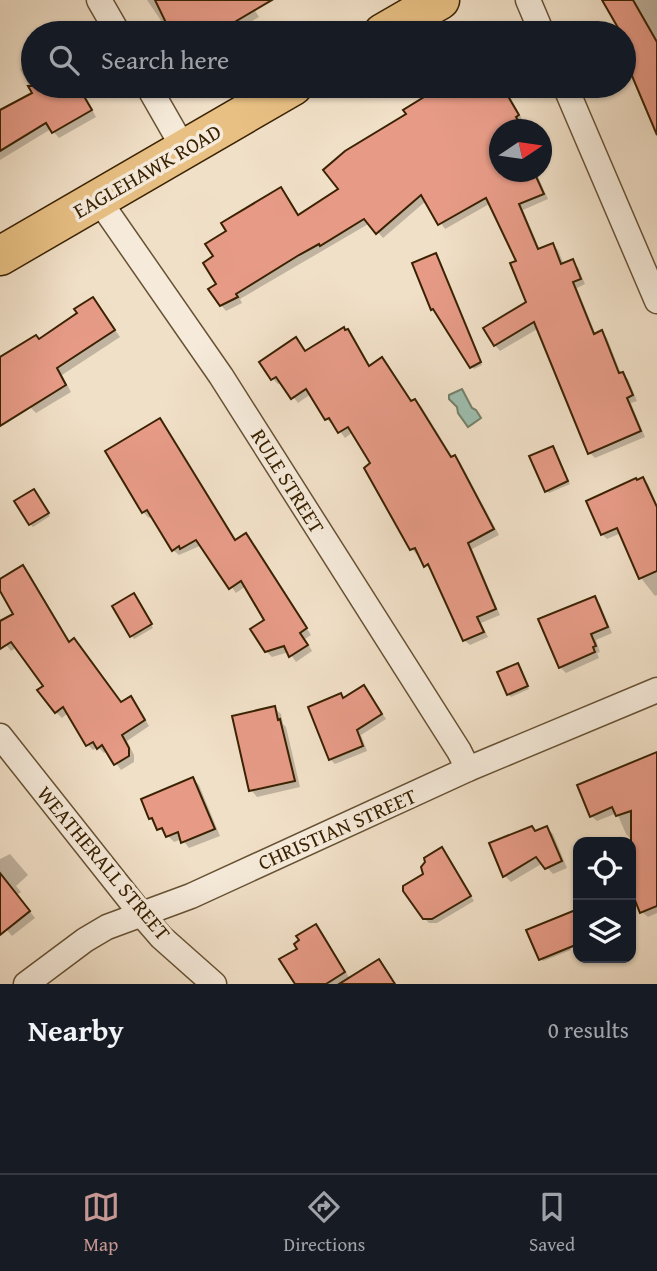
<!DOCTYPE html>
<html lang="en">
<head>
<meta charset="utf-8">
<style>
  body { margin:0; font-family:"Gentium Book Plus",serif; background:#20242c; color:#f1f3f6 }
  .controls { position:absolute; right:21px; bottom:21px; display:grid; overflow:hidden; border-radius:14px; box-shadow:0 2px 5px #0004 }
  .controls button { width:63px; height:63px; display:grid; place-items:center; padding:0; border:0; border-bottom:2px solid #363941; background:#171b24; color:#f1f3f6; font:35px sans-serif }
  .compass { position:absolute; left:489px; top:119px; width:63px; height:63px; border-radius:50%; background:#171b24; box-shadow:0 2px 5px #0004; rotate:77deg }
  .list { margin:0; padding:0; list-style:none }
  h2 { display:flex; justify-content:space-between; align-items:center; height:91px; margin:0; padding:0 28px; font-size:30px }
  h2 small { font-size:23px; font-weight:400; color:#9ea1a6 }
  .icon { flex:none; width:38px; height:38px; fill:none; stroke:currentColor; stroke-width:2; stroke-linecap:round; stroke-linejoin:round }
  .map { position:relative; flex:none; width:657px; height:984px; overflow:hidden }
  .search { position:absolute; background:#171b24; box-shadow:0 2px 5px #0004; left:21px; right:21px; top:21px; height:77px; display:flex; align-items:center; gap:18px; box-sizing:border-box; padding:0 24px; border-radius:38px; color:#9ea1a6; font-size:26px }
  .sheet { height:189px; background:#171b24 }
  nav { display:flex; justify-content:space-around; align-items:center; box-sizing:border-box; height:98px; border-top:2px solid #363941; background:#171b24; font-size:19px; color:#9ea1a6 }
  nav a { display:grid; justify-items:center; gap:4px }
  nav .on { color:#c59692 }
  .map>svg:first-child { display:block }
</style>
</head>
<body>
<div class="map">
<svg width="657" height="984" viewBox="0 0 657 984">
  <rect width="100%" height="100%" fill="#f1e0c8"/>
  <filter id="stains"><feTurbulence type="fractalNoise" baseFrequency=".00286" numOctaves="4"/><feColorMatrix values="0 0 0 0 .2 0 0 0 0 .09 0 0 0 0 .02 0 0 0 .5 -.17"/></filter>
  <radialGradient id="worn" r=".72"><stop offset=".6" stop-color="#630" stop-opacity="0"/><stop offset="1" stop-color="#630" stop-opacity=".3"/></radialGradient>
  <polygon fill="#9cbeaf" stroke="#74806a" stroke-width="2" points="462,389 472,408 476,410 481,418 468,427 458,413 457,407 449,399 449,395"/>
  <g fill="#0003">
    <polygon points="147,0 270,0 254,9 259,17 231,33 211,33 208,29 200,33 181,33 179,30 176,32 170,26 166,28"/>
    <polygon points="620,0 657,0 657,126 633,74 631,76 624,68 624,33 606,33 619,25"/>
    <polygon points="33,62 33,86 79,86 96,117 59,138 51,129 0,160 0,112 34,94 20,69"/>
    <polygon points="445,86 508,86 505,87 523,121 520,122 524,130 500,130 500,172 536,172 548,199 523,210 540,250 553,245 558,250 564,265 572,262 578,267 585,284 577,288 596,335 602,332 607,338 621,374 628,379 637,401 631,403 645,437 595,458 590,453 539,328 500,351 495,345 528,303 519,262 491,203 445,229 426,201 383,238 370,223 240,299 242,303 226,311 221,305 215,257 281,190 299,216 341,190 408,115 405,110"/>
    <polygon points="435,255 482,365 474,369 433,309"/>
    <polygon points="93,299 120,337 62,375 71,392 36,413 30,407 0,423 0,365 80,314"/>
    <polygon points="347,331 370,367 382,359 412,403 415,401 421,406 453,458 460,462 499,535 472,549 500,615 481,623 488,637 470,645 464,640 433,570 425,565 419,553 417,555 412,549 373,464 353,432 345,438 334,423 332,424 327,419 311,394 298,403 282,382 278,384 273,379 262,362 296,340 306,352"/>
    <polygon points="160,420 165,426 236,541 246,535 251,541 311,635 305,639 312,651 296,662 289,652 272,657 266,651 266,621 246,586 236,593 202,545 179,555 173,550 153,516 149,518 143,512 107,451"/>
    <polygon points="553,448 570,484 549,493 546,491"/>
    <polygon points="643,479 648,484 657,504 657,595 655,596 641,578 621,533 607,539 602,534"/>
    <polygon points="37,494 50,516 33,527 30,524"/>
    <polygon points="23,568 29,573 70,643 121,703 131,698 136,704 149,726 127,741 134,755 134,762 121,770 107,751 104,753 98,747 93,750 88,745 69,712 62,718 56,712 45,686 17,647 11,651 0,637 0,623 16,614 0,587 0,581"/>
    <polygon points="136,598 153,628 134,639 132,636"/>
    <polygon points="594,598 600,604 612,633 596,640 600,652 597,653 599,658 566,673 560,667"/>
    <polygon points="518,665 529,689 511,697 508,694"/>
    <polygon points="364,687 386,719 361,735 367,751 335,764 330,759 341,695 345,699"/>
    <polygon points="274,708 281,714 283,724 286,727 300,787 257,797 251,790"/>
    <polygon points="657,755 657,829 632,840 626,834 617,813 597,821 591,816"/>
    <polygon points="193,779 199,785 220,836 189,848 182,839 174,842 151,818"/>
    <polygon points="547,828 553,834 567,868 553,874 543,863 511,882 505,876 536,832"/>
    <polygon points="648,842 657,855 657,913 648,917 642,912 631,885 631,849"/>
    <polygon points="442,849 474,901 437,923 429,923 424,918 426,875"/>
    <polygon points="10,854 28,875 16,886 21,892 17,895 35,918 12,936 0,922 0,859"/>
    <polygon points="578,870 578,883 574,872"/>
    <polygon points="559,922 571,950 543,961 541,959"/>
    <polygon points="316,926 322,932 350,979 342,984 297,984"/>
  </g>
  <g fill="#e79b87" stroke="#392202" stroke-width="2">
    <polygon points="155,0 272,0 216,33 209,33 202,23 184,33 179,33 174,24 168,27"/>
    <polygon points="602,0 633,0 657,42 657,135 624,57 624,33 621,33"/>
    <polygon points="28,86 78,86 92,110 52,133 46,123 0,151 0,110 32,93"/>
    <polygon points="442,86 502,86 519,115 516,117 524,130 500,130 500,172 534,172 544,194 519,204 538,249 553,243 561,264 573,259 581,279 573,282 594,334 602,330 619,373 623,372 633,395 627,398 641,431 588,454 534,322 494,346 483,328 526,302 510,263 516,261 486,198 438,225 421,195 376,234 364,219 320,246 319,244 299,255 236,294 238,297 220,306 208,289 216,284 203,263 213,256 205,244 226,231 221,223 281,187 298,215 338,189 323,170 345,151 406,114 403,110"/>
    <polygon points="436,253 481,362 470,368 433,309 431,310 412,263"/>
    <polygon points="93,297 115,330 57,368 66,385 0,426 0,357 36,335 39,339 77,313 74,309"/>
    <polygon points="344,327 345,330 348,329 369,366 382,357 411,401 415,399 451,457 455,455 494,529 468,543 496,609 477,617 484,632 463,641 428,564 424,567 415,548 410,550 364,468 370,463 348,427 338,433 329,418 325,420 306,389 291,399 276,377 271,380 259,362 296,337 305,351"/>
    <polygon points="160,418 235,540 246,533 307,628 300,633 308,645 289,657 284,646 265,652 250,629 264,620 241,581 229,589 196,540 180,549 179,546 172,551 147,510 142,513 105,451"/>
    <polygon points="553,446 568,481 545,492 529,456"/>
    <polygon points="643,477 657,507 657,571 639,579 617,528 601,535 586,501 636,478 637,480"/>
    <polygon points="34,489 49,513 29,525 14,501"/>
    <polygon points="23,565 69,642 74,638 121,702 131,696 145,720 122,735 129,748 129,756 114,765 102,745 97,749 93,742 86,746 63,707 55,713 37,690 43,686 11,642 0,649 0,621 13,614 0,591 0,579"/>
    <polygon points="134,593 152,624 130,637 112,606"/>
    <polygon points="595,596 608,627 591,634 596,646 593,647 595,652 559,668 538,619"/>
    <polygon points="518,663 528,686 507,695 497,672"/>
    <polygon points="364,685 382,714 357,730 363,746 329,760 308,707 341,693 343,698"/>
    <polygon points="275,706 278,720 280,719 295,781 249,791 232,716"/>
    <polygon points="657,752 657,906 640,913 631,890 631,811 616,816 612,807 590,817 577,785"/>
    <polygon points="193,777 215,829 181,843 178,832 166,837 162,828 157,830 152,818 149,819 141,799"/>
    <polygon points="532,826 535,831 547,826 562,861 545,869 536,857 503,877 489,843"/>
    <polygon points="442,847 471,896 432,919 423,919 403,891 403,886 423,874 421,867 425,862 424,858"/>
    <polygon points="0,873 30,911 0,935"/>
    <polygon points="578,909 578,944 539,960 526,930"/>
    <polygon points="316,924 345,972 326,984 295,984 279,959 297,949 294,944 299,940 296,936"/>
    <polygon points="379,959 395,984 339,984"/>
  </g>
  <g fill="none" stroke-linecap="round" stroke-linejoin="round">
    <g stroke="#675234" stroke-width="27">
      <g id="minor">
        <polyline points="99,0 118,33"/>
        <polyline points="528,0 542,33"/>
        <polyline points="148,86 184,149"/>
        <polyline points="565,86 657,301"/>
        <polyline points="98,199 221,376 459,751 468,769"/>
        <polyline points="0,736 142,915 161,937 214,984"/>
        <polyline points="26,984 85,940 107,927 191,896 468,769 657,690"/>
      </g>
    </g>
    <g stroke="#392202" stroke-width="41">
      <g id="primary">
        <polyline points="383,33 440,0"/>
        <polyline points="0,256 293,86"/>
      </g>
    </g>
    <use href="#minor" stroke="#f6ebdb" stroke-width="24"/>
    <use href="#primary" stroke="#e8c084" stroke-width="38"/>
  </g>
  <g text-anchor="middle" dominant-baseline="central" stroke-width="7" stroke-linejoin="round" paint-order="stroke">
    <g font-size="21" fill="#392202" stroke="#f6ebdb">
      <text transform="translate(147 171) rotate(-30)">EAGLEHAWK ROAD</text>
      <text transform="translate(288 481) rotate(58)">RULE STREET</text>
      <text transform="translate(337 829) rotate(-24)">CHRISTIAN STREET</text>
      <text transform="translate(104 863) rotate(50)">WEATHERALL STREET</text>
    </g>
  </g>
  <rect width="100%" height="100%" filter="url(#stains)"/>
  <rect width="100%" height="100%" fill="url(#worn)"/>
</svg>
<div class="controls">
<button><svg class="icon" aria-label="locate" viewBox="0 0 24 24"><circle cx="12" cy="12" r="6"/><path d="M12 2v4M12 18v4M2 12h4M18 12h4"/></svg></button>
<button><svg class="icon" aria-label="layers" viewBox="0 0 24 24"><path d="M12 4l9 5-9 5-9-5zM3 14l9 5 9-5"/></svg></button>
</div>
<svg class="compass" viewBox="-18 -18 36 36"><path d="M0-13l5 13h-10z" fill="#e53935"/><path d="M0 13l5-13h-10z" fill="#9ea1a6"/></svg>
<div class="search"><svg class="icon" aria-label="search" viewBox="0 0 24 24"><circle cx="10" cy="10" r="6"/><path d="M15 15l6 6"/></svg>Search here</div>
</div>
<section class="sheet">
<h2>Nearby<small>0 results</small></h2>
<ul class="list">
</ul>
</section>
<nav>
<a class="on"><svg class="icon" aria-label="map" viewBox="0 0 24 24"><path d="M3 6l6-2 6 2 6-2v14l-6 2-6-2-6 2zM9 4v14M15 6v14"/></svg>Map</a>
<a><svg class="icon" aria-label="directions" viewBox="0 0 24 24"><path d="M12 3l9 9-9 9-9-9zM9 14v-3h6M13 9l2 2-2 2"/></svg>Directions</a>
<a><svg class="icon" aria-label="saved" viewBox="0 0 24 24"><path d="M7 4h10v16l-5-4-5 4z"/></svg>Saved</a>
</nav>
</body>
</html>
